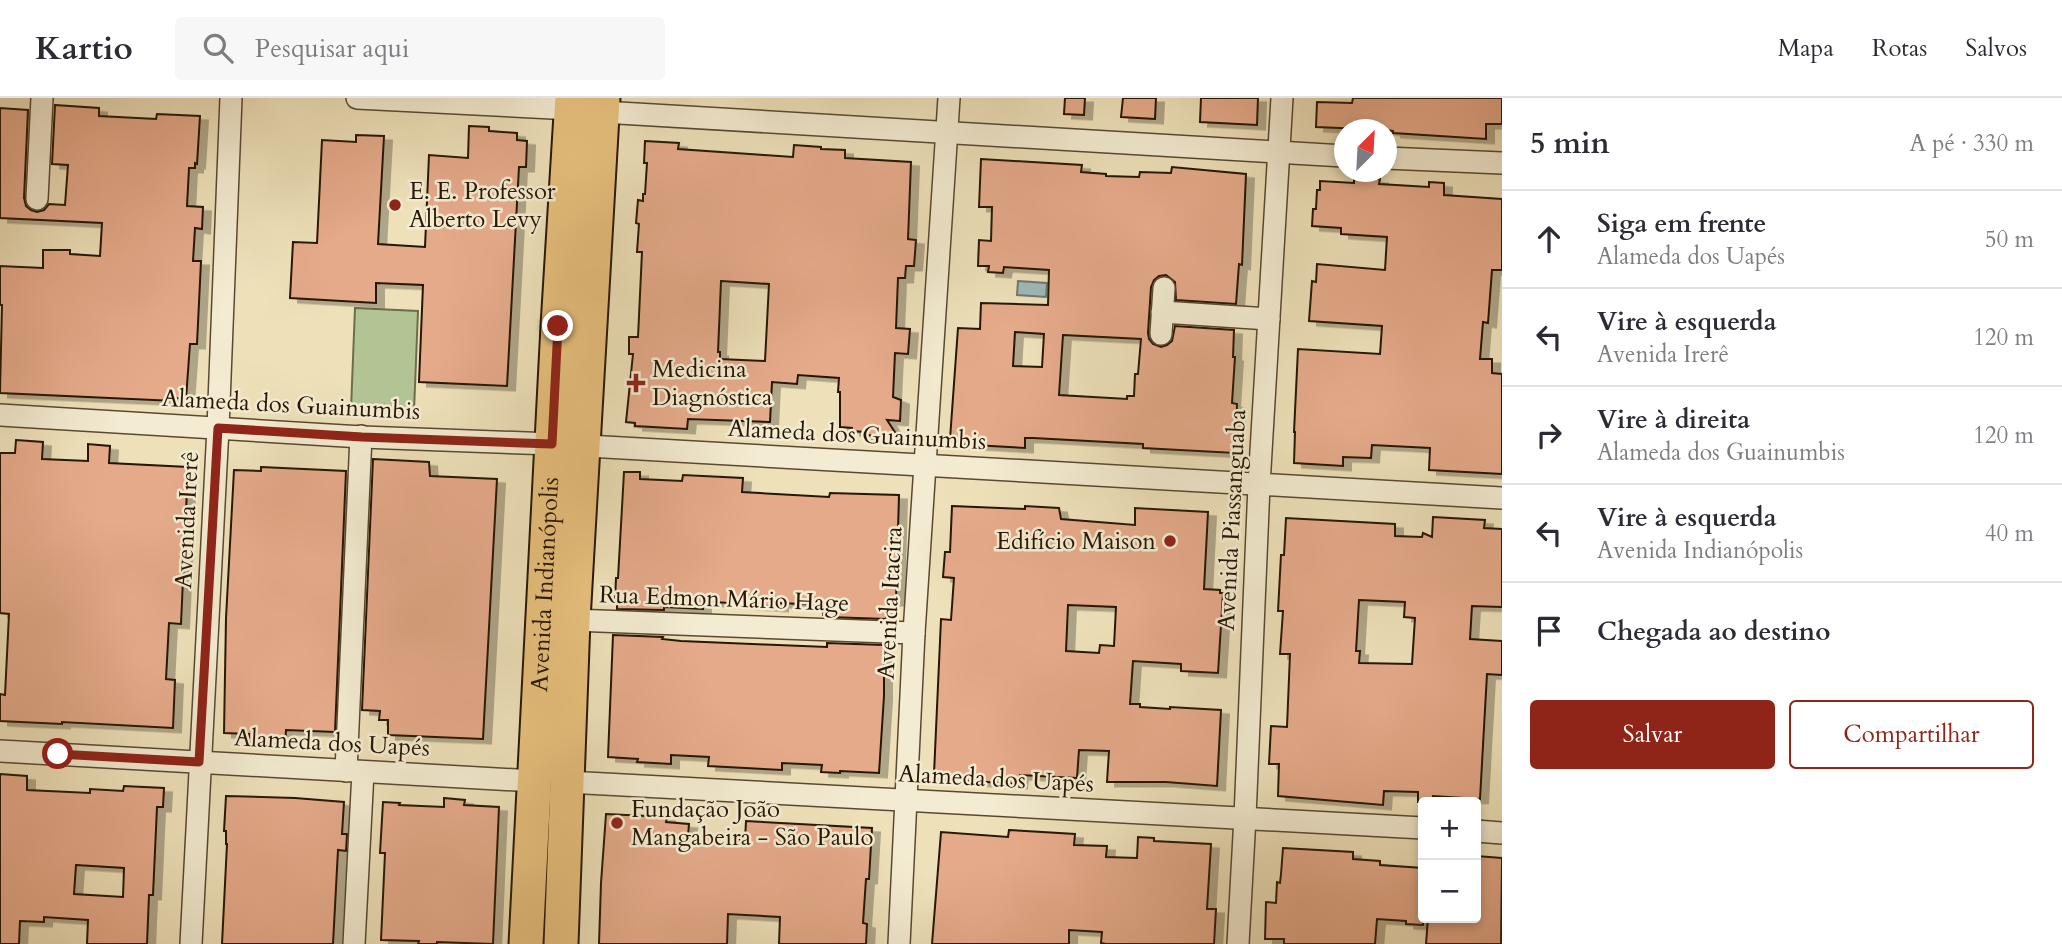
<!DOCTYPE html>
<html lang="pt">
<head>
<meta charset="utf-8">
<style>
  body { margin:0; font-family:Cardo,serif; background:#f7f7f7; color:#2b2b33 }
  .controls { position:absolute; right:21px; bottom:21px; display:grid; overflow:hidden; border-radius:7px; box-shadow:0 4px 10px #0003 }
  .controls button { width:63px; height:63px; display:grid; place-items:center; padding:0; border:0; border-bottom:2px solid #e1e1e2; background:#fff; color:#2b2b33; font:35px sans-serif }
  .compass { position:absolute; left:1334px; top:21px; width:63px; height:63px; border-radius:50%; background:#fff; box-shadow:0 4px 10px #0003; rotate:24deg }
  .stop { position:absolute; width:21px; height:21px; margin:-16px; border:5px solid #8f2418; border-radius:50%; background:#fff }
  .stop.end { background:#8f2418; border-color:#fff; box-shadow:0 2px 7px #0008 }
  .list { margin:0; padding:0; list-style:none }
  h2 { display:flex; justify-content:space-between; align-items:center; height:91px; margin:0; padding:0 28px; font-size:30px }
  h2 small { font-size:23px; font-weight:400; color:#7c7c81 }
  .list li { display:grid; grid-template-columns:46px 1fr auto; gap:21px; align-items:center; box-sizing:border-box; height:98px; padding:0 28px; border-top:2px solid #e1e1e2 }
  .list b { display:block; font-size:26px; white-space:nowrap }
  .list p { margin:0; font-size:23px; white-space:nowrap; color:#7c7c81 }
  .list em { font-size:23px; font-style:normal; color:#7c7c81 }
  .actions { display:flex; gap:14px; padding:21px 28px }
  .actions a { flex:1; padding:16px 0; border:2px solid #8f2418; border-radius:7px; text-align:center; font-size:24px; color:#8f2418 }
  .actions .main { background:#8f2418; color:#fff }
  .icon { flex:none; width:38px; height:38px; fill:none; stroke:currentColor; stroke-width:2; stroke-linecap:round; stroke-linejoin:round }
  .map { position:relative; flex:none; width:1502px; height:846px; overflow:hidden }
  header { display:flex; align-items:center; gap:42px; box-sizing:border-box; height:98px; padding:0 35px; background:#fff; border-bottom:2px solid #e1e1e2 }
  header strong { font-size:33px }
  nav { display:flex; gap:38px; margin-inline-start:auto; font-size:24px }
  .search { width:490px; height:63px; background:#f7f7f7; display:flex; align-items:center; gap:18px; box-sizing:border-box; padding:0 24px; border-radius:7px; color:#7c7c81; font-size:26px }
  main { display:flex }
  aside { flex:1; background:#fff }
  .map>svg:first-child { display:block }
</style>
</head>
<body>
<header>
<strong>Kartio</strong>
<div class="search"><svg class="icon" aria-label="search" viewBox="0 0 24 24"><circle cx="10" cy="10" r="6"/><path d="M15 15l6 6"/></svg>Pesquisar aqui</div>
<nav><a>Mapa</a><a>Rotas</a><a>Salvos</a></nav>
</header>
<main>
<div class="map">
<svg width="1502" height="846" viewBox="0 0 1502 846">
  <defs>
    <filter id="shadow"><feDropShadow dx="8" dy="4.5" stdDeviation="0" flood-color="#0004"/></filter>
  </defs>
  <rect width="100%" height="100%" fill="#eee1ba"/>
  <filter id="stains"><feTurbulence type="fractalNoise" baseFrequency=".00286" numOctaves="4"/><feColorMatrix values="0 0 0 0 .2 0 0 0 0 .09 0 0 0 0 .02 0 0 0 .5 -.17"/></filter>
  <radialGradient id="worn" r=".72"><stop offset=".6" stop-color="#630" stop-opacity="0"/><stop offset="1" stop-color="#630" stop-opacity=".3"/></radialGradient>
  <polygon fill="#b3c494" stroke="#6d6d4c" stroke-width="2" points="355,210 418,213 414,313 351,311"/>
  <polygon fill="#9fbabb" stroke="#6f7871" stroke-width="2" points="1018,183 1047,185 1046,199 1017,197"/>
  <g fill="#e5aa8a" stroke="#271603" stroke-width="2" fill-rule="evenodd" filter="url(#shadow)">
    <polygon points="1065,0 1085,0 1084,17 1064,16"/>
    <polygon points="1123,0 1156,0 1155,21 1121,19"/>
    <polygon points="1201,0 1258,0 1257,27 1200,24"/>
    <polygon points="1353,0 1502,0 1502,26 1486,26 1486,41 1393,35 1393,33 1387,32 1316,29 1317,4 1352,5"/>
    <polygon points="55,7 99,10 99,18 156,21 157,16 200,18 197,66 195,65 195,70 189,70 187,108 203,109 202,131 195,130 193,163 201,163 197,246 190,246 186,301 175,300 175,303 0,295 2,207 0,207 0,168 43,170 43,152 70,152 70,156 100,158 102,125 0,120 0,10 28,12 24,100 26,108 31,112 37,114 44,112 49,106 65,107 68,67 52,66"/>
    <polygon points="469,28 489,29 489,33 517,35 517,42 527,43 526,69 519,69 507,288 419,284 423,187 376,185 376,205 290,200 293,144 317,145 322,42 356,44 356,37 384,38 378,146 425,149 429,57 468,60"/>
    <path d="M 645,43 L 679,45 L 678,51 L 793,59 L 794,47 L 821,49 L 821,51 L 845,52 L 845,60 L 911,64 L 908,141 L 916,142 L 914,168 L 906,168 L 905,180 L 898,180 L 896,230 L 910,231 L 908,256 L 895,255 L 893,299 L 901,302 L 900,323 L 887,322 L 898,339 L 864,337 L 864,334 L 852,333 L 852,330 L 840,329 L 840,294 L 838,294 L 839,280 L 798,277 L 797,286 L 772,284 L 770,324 L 688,321 L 687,331 L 635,328 L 635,325 L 626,324 L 633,256 L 629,256 L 629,239 L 638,239 L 642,154 L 637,154 L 639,126 L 636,125 L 638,102 L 643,103 L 643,96 L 645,96 L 647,65 L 644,65 ZM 721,183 L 769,186 L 765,263 L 720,261 L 720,254 L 718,254 Z"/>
    <path d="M 981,61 L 1082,67 L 1081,74 L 1106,76 L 1106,78 L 1139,79 L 1140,74 L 1171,75 L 1172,69 L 1246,76 L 1242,167 L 1239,166 L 1236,206 L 1176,202 L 1175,184 L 1166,177 L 1159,178 L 1154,182 L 1151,189 L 1148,235 L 1149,241 L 1153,246 L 1161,249 L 1167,247 L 1172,243 L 1175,228 L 1234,232 L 1233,259 L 1235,259 L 1232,305 L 1237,306 L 1235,355 L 1143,350 L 1143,346 L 1033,340 L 1025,340 L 1025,350 L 955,346 L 950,341 L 958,230 L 980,231 L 981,205 L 1048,207 L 1049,172 L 1004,169 L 1003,175 L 988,174 L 989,168 L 978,168 L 979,142 L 991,143 L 992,109 L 979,109 ZM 1015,234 L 1044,236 L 1042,269 L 1013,268 ZM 1063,237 L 1141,241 L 1138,276 L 1135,276 L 1134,298 L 1127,298 L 1127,301 L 1059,297 Z"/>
    <polygon points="1354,80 1380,81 1379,86 1429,89 1429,84 1444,85 1444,97 1502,101 1502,172 1492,172 1488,225 1483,224 1480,261 1492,261 1492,275 1502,276 1502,376 1429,372 1430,350 1372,347 1371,360 1343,359 1343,368 1294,365 1295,334 1294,334 1298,251 1380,256 1382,228 1309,223 1312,183 1316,184 1317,166 1385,172 1387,139 1341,136 1341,130 1312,128 1313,111 1316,111 1317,92 1320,92 1320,83 1354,85"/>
    <polygon points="16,342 43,344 42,361 88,363 88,346 110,348 109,365 188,369 181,526 169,525 166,581 175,582 173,630 62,624 62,626 0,623 0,596 5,597 9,516 0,515 0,355 15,355"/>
    <polygon points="373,361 429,364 430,378 497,381 483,641 388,637 388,622 379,622 380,613 362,612"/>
    <polygon points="261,369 346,373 335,634 286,632 285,646 249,644 249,636 224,635 226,520 234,372 261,373"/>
    <polygon points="624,374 640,374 640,381 682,383 683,377 743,380 742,394 829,399 830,395 899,397 896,503 888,503 886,521 828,519 823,517 824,507 780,505 780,509 703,503 703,511 664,509 664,512 617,511 617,502 615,502 616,480 618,480"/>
    <path d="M 952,408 L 1025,411 L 1025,408 L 1059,410 L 1061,421 L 1135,427 L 1135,410 L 1208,414 L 1204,491 L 1220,492 L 1220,495 L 1223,495 L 1218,575 L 1181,573 L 1181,566 L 1133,563 L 1130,606 L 1140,606 L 1140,609 L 1170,611 L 1170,609 L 1221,612 L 1217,688 L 1166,684 L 1107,684 L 1109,653 L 1079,652 L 1077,680 L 1020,677 L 1019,686 L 938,681 L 934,676 L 941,521 L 951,522 L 954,480 L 943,479 L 945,454 L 950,454 ZM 1068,507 L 1116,509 L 1114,548 L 1100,547 L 1099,555 L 1066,553 Z"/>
    <path d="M 1433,419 L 1485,422 L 1484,430 L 1502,431 L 1502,509 L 1472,508 L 1470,541 L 1502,543 L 1502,577 L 1487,576 L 1480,701 L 1433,698 L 1432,704 L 1418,704 L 1418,694 L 1384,693 L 1383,707 L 1278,698 L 1279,666 L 1269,666 L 1271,628 L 1287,629 L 1290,556 L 1280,556 L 1283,513 L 1278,513 L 1281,457 L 1284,457 L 1286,420 L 1395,426 L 1395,438 L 1422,439 L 1423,435 L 1432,439 ZM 1359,502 L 1405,504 L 1404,519 L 1415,520 L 1412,566 L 1359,565 L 1360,553 L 1356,553 Z"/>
    <polygon points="613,537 663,539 662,541 681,543 827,549 827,545 884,547 884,598 879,675 840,673 840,675 821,674 822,667 782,665 782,672 708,668 709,659 671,657 671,666 637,664 638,661 608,659"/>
    <path d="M 0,676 L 27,678 L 27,692 L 90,695 L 90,691 L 123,693 L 124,688 L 164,690 L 163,709 L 157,709 L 153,797 L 149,797 L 147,846 L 87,846 L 88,822 L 44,819 L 44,824 L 20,823 L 19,846 L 0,846 ZM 76,767 L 124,770 L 123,799 L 74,796 Z"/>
    <polygon points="226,698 295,700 344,704 342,736 347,736 346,753 338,752 333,846 222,846 227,746 226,746 226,733 224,733"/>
    <polygon points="444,700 465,702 464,707 499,709 493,846 437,844 437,846 418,846 419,843 381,842 385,755 380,755 383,704 400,705 399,707 444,709"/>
    <polygon points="606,716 667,719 666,724 689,726 688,738 745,742 746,723 872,730 869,781 866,781 863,825 867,826 866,846 779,846 780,819 728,816 727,846 599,846 601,785"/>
    <polygon points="1009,732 1075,736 1074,747 1107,748 1106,759 1137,760 1138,739 1154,740 1154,743 1211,746 1207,811 1216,811 1214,846 1106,846 1101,845 1102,834 1069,832 1069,846 932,846 941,734 1008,739"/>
    <polygon points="1283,750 1353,754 1353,761 1380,763 1380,767 1423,770 1423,827 1406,826 1406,823 1377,821 1375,846 1284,846 1284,841 1265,841 1266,804 1276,805 1277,784 1280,785 1281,776"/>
    <polygon points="1476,758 1502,760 1501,846 1426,846 1428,820 1476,820"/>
  </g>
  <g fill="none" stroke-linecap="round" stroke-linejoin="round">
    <g stroke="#594931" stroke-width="24">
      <g id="street">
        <polyline points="357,0 572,11"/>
        <polyline points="602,14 1344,58"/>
        <polyline points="1386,60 1502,65"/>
        <polyline points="37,101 42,0"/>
        <polyline points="1162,214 1269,221"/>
        <polyline points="1161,236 1164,190"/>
        <polyline points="0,317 362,339 552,346 1502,400"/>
        <polyline points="573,522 914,535"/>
        <polyline points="0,653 534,683"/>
        <polyline points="346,673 361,338"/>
        <polyline points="567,684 1423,730"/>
        <polyline points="1476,733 1502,735"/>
        <polyline points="191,846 218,330 231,0"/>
        <polyline points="354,846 363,674"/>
        <polyline points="899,846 914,535 949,0"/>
        <polyline points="1238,846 1245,719 1259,387 1282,0"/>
      </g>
    </g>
    <g stroke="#271603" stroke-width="37">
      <g id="primary">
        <path id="s1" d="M 526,846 L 558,228 L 572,0"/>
        <polyline points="561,846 573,522 603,0"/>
      </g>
    </g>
    <use href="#street" stroke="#f4ecd2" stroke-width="21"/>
    <use href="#primary" stroke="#e7c07d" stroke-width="33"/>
  </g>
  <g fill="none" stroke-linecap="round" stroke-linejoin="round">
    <polyline stroke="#8f2418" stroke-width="9" points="58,656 199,664 218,330 362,339 552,346 558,228"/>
  </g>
  <g fill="#8f2418" stroke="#f4ecd2" stroke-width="2.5">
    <circle cx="395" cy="107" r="7"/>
    <path d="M632.5 274.5h7v7h7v7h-7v7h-7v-7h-7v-7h7z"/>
    <circle cx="1170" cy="443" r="7"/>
    <circle cx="617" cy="725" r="7"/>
  </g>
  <g text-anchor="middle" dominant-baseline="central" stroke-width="5" stroke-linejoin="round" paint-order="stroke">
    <g font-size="24" fill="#271603" stroke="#f4ecd2" text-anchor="start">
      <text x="409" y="93">E. E. Professor<tspan x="409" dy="28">Alberto Levy</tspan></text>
      <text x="652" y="271">Medicina<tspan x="652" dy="28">Diagnóstica</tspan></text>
      <text x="1156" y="443" text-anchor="end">Edifício Maison</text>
      <text x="631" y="711">Fundação João<tspan x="631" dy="28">Mangabeira - São Paulo</tspan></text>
    </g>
    <g font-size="24" fill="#271603" stroke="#f4ecd2">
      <text transform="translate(291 307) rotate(3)">Alameda dos Guainumbis</text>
      <text transform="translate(857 337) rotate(3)">Alameda dos Guainumbis</text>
      <text transform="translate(187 422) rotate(-87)">Avenida Irerê</text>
      <text transform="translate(1232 422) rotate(-87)">Avenida Piassanguaba</text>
      <text stroke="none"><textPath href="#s1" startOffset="360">Avenida Indianópolis</textPath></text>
      <text transform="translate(724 501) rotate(2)">Rua Edmon Mário Hage</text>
      <text transform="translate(890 505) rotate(-87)">Avenida Itacira</text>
      <text transform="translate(332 645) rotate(3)">Alameda dos Uapés</text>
      <text transform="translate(996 681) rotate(3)">Alameda dos Uapés</text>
    </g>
  </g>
  <rect width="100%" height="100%" filter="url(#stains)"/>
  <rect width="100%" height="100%" fill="url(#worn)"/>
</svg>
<div class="controls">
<button>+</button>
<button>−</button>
</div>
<svg class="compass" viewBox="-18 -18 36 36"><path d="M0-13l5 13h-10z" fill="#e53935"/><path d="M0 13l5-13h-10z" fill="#7c7c81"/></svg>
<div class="stop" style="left:58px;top:656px"></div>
<div class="stop end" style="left:558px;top:228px"></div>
</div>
<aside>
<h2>5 min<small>A pé · 330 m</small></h2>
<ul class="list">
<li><svg class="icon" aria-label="ahead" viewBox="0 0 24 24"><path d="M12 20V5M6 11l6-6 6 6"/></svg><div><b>Siga em frente</b><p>Alameda dos Uapés</p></div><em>50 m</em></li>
<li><svg class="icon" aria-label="left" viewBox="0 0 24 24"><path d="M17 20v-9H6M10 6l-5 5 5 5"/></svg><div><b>Vire à esquerda</b><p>Avenida Irerê</p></div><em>120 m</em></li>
<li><svg class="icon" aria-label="right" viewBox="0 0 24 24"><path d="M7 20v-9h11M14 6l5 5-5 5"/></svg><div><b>Vire à direita</b><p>Alameda dos Guainumbis</p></div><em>120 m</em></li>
<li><svg class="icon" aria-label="left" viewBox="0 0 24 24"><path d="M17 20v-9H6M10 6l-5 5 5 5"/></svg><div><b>Vire à esquerda</b><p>Avenida Indianópolis</p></div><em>40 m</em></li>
<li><svg class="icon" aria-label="arrive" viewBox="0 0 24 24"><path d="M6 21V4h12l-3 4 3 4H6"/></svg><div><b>Chegada ao destino</b></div></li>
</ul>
<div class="actions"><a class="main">Salvar</a><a>Compartilhar</a></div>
</aside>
</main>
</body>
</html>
